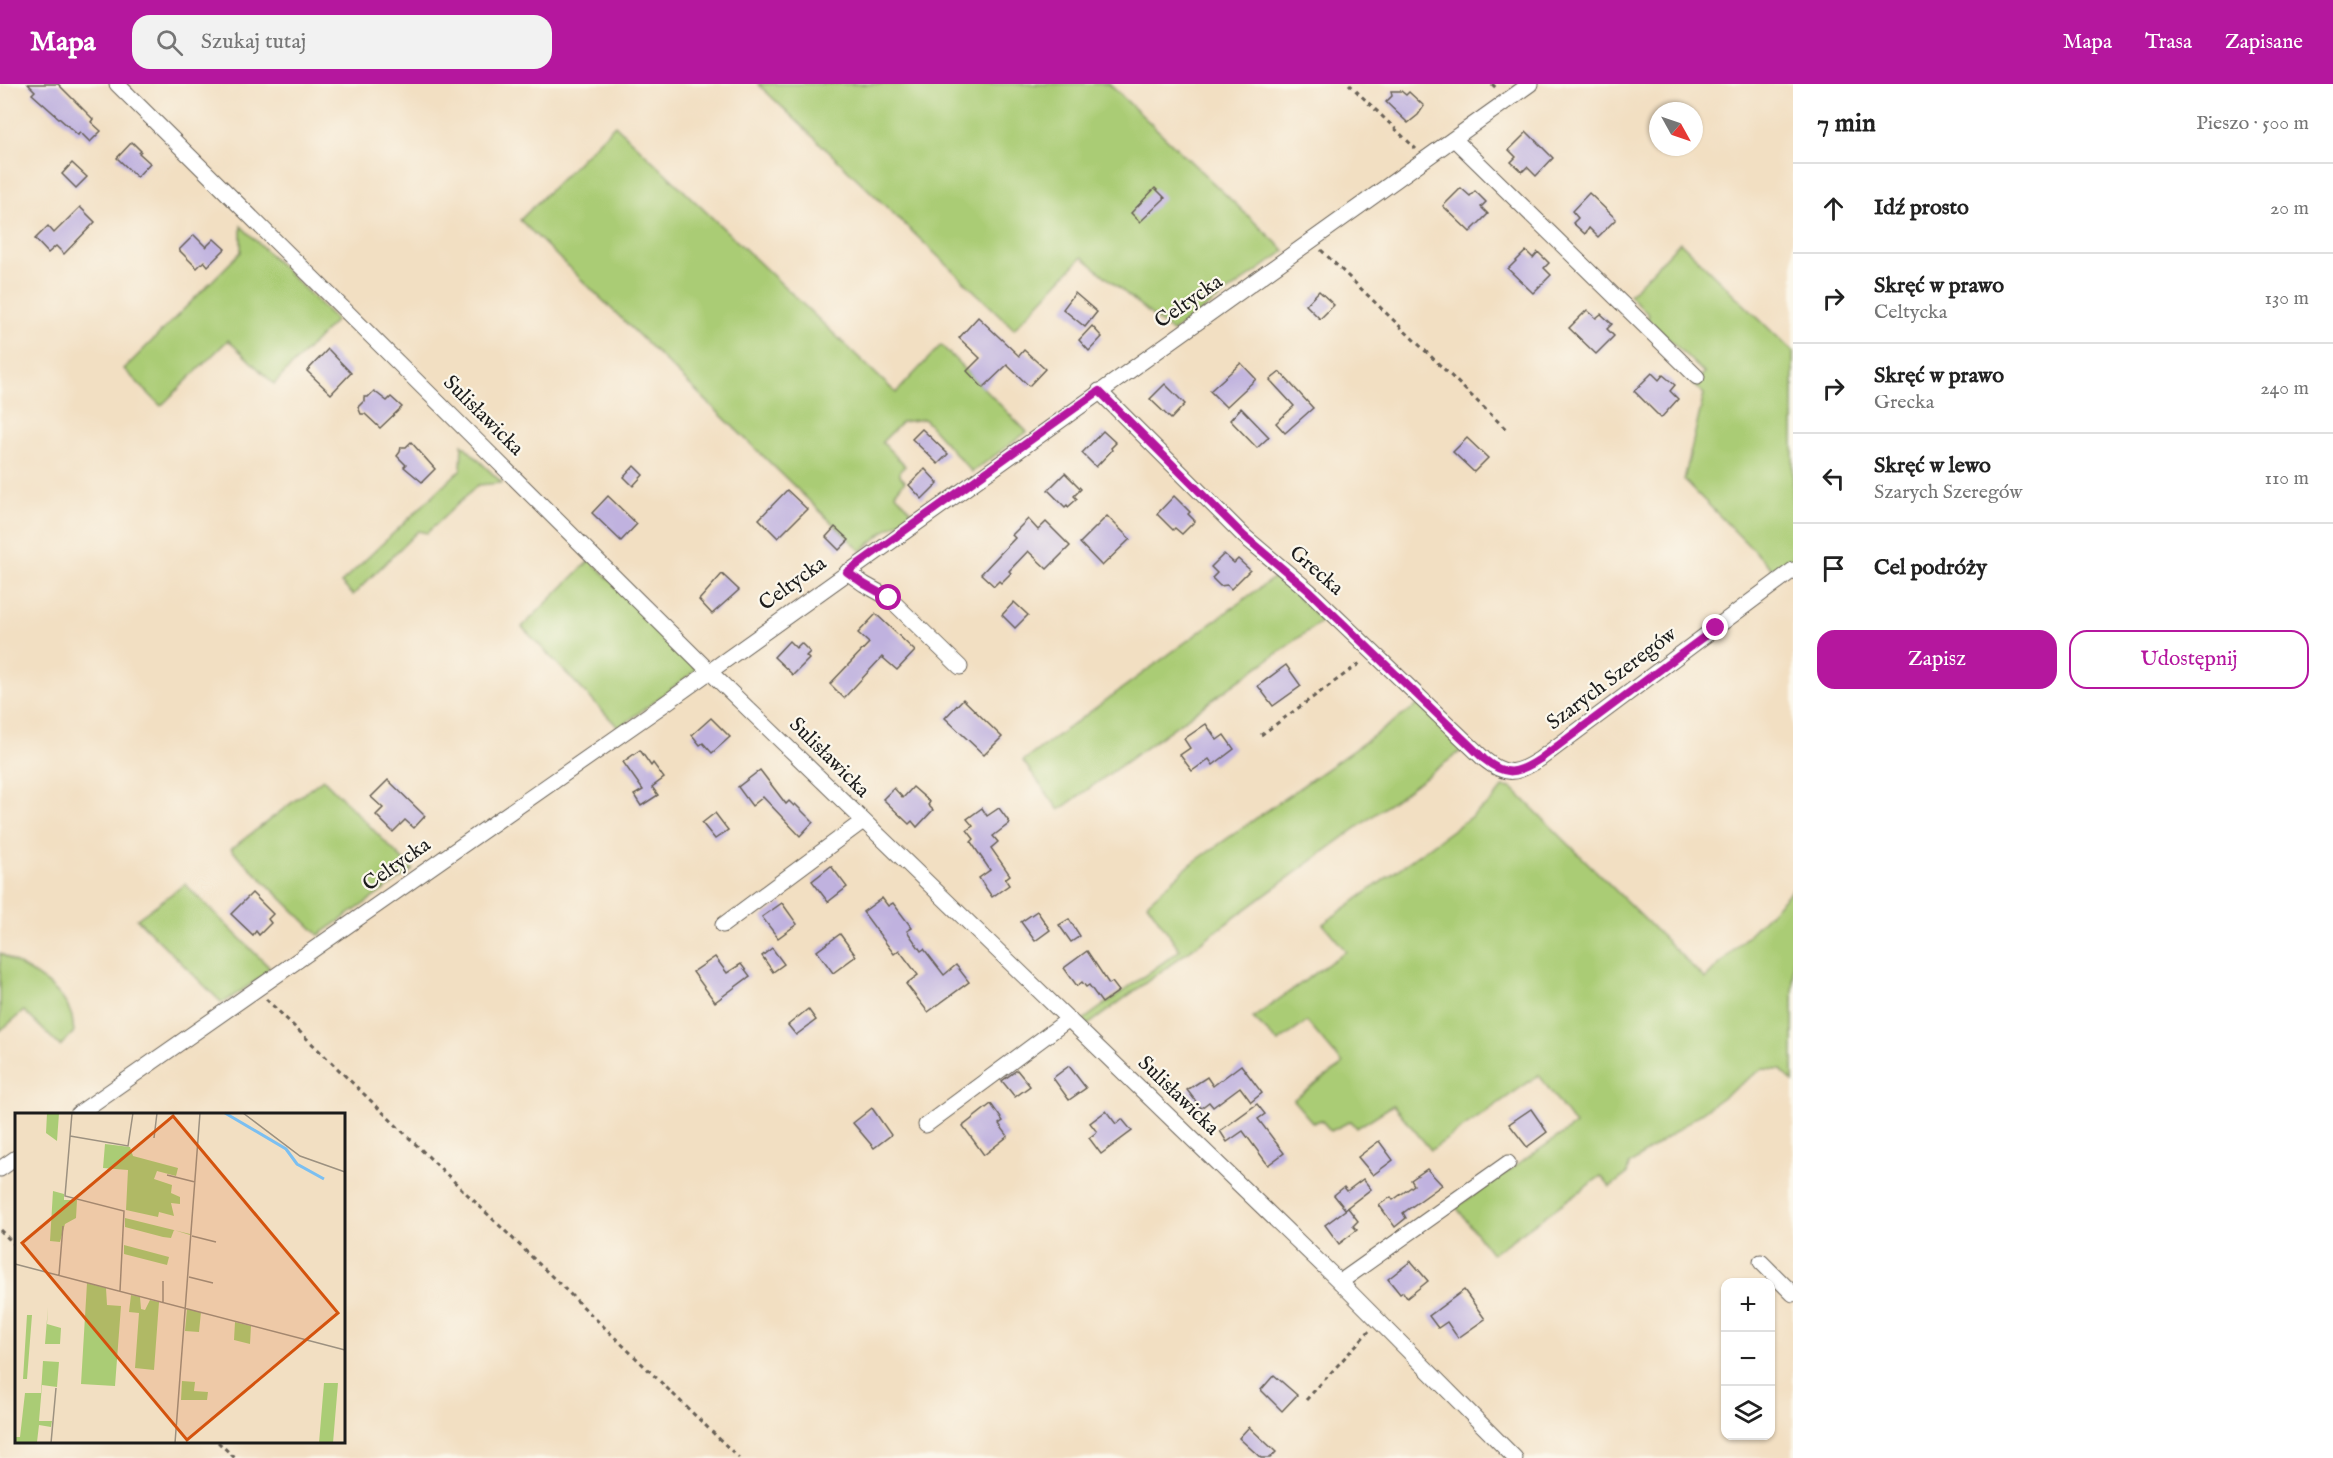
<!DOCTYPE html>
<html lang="pl">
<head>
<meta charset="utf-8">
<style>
  body { margin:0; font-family:"IM FELL English",serif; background:#f2f2f2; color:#222 }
  .controls { position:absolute; right:18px; bottom:18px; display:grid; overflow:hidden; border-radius:12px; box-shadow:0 2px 4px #0004 }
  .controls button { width:54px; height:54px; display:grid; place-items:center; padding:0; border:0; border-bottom:2px solid #e0e0e0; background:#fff; color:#222; font:30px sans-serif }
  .compass { position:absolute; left:1649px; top:18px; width:54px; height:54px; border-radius:50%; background:#fff; box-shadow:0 2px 4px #0004; rotate:130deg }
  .stop { position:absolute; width:18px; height:18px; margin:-14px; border:4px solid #b5179e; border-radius:50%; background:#fff }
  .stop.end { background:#b5179e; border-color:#fff; box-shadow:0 2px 6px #0008 }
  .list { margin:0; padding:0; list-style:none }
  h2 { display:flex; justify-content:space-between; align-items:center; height:78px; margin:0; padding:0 24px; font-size:26px }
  h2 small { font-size:20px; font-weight:400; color:#767676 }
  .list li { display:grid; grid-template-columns:39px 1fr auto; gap:18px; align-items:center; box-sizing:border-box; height:90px; padding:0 24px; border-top:2px solid #e0e0e0 }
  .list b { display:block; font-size:22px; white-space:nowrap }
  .list p { margin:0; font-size:20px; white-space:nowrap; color:#767676 }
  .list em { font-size:20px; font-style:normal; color:#767676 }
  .actions { display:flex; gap:12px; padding:18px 24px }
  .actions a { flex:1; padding:14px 0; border:2px solid #b5179e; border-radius:18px; text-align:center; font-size:21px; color:#b5179e }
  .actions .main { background:#b5179e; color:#fff }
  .icon { flex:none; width:33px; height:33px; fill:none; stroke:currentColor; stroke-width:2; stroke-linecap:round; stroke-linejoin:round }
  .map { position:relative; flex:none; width:1793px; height:1374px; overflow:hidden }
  header { display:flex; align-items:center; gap:36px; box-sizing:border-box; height:84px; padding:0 30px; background:#b5179e; color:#fff }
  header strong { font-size:28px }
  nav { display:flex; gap:33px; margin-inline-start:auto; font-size:21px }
  .search { width:420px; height:54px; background:#f2f2f2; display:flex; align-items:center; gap:15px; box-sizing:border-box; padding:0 21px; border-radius:18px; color:#767676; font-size:22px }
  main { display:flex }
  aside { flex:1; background:#fff }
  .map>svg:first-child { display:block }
</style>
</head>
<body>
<header>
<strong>Mapa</strong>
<div class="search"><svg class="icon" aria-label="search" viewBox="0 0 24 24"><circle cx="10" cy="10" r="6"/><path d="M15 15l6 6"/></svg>Szukaj tutaj</div>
<nav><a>Mapa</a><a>Trasa</a><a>Zapisane</a></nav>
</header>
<main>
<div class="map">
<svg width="1793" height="1374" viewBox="0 0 1793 1374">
  <rect width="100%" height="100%" fill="#fbf7ec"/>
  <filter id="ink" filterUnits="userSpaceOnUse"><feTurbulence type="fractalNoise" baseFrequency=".0167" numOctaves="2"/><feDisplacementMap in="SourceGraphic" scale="12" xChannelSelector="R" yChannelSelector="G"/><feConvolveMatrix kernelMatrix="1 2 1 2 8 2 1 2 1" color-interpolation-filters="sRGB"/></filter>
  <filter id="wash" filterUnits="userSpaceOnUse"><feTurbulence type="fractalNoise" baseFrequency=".008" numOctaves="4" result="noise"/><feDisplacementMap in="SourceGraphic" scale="24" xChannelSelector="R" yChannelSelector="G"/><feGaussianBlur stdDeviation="1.35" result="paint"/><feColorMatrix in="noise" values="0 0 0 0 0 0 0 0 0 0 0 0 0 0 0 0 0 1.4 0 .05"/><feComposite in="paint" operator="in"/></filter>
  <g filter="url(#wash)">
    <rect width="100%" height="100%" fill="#f2dfc2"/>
    <g fill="#aacc75" stroke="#637448" stroke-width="1.5">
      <polygon points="758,0 1109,0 1285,167 1172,248 1082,173 1014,245"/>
      <polygon points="615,41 896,309 941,261 1027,348 972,388 924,335 902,338 882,358 905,382 900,387 900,392 905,397 895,409 914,430 886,446 861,467 520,136"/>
      <polygon points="241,142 336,236 274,300 228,256 161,322 124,285 241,168"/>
      <polygon points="1680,158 1793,268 1793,477 1777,490 1684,396 1704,310 1694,301 1704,289 1647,234 1649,231 1629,211"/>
      <polygon points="462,360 502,399 478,401 427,449 418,447 353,511 341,499 461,385"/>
      <polygon points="590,476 691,578 696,586 619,644 522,543"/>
      <polygon points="1276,492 1322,537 1059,726 1023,677"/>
      <polygon points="1419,620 1464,665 1088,941 1083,936 1180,866 1147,819 1191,780"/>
      <polygon points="323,695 413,786 319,851 231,765"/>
      <polygon points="1503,703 1512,704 1705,895 1793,805 1793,998 1781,986 1762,985 1629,1081 1627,1090 1610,1103 1601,1092 1492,1170 1456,1123 1575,1041 1539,991 1431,1066 1393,1021 1357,1044 1351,1037 1331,1047 1321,1036 1313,1039 1293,1016 1343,980 1307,938 1278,958 1253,934 1346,867 1323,840 1491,718"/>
      <polygon points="185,800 269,883 266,890 226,917 221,918 137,835"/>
      <path d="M 0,869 C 23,884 61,901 71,930 C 73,935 73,943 74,948 L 60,962 L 24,927 L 0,947 Z"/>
    </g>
    <g id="blocks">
      <g fill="#c0b2df">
        <polygon points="28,0 58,0 93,35 91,38 101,47 90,58 80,48 78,51 32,10 35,7"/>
        <polygon points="1391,7 1401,7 1406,11 1409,8 1424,22 1418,31 1408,39 1386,18 1392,12"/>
        <polygon points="1527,48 1553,74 1536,92 1527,83 1522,88 1511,78 1516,73 1509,66"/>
        <polygon points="132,58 141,67 139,69 150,79 137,93 117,74"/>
        <polygon points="72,79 87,93 76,104 62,90"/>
        <polygon points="1155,104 1165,114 1140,138 1131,129"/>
        <polygon points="1461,104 1470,112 1475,107 1486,118 1481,123 1488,130 1470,148 1443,122"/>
        <polygon points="1589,109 1616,135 1598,153 1589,144 1585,150 1573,139 1578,134 1572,127"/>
        <polygon points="80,123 95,138 64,170 56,162 48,169 35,155 48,142 54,149"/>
        <polygon points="194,151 206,163 214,155 225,165 208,182 204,177 197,184 179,166"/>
        <polygon points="1526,167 1533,174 1538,168 1549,179 1544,184 1551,191 1533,209 1508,185"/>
        <polygon points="1319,207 1334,221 1320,235 1306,221"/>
        <polygon points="1075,209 1097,228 1085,243 1063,225"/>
        <polygon points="1587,226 1596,234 1601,230 1612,240 1607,245 1614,252 1596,270 1569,244"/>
        <polygon points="978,233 1019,272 1024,266 1045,285 1029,302 1007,281 983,304 967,287 980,274 959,254"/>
        <polygon points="1092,242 1102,253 1089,267 1079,256"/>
        <polygon points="328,265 351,289 331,310 307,287"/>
        <polygon points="1241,279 1256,295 1226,323 1210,307"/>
        <polygon points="1280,288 1313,324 1285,349 1276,339 1294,322 1270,296"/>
        <polygon points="1652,289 1659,296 1663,291 1675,301 1670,307 1678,315 1661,334 1634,307"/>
        <polygon points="1165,300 1185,320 1171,335 1150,315"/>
        <polygon points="374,307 387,317 391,313 402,323 380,344 365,330 361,330 358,323 364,317 364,313 368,313"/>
        <polygon points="1241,324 1269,353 1257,364 1230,336"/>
        <polygon points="922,345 948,370 938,380 912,355"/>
        <polygon points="1103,347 1116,359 1111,364 1112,366 1096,383 1082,369"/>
        <polygon points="1467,354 1488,374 1474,388 1453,368"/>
        <polygon points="411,358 435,385 422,398 404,383 406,381 397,372 400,368 401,363 406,363"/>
        <polygon points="634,382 643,391 633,402 624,393"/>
        <polygon points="925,385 938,399 922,415 909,401"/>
        <polygon points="1065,389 1081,405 1074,412 1077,415 1068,423 1067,421 1065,423 1048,406"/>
        <polygon points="787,406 807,425 778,454 759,435"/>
        <polygon points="608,412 637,440 621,457 592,429"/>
        <polygon points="1174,412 1190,428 1188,430 1195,437 1182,450 1175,444 1173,446 1157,430"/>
        <polygon points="1107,432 1130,455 1102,482 1080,459"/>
        <polygon points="1028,435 1038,446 1046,438 1070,462 1047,485 1028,467 1009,487 1011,489 1001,499 999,497 994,502 981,490 1015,454 1012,451"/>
        <polygon points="835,443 849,456 839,466 826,453"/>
        <polygon points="1224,470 1234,479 1238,475 1250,486 1231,505 1227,501 1220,502 1212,494 1217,489 1211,483"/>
        <polygon points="722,490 739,506 712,530 699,516"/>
        <polygon points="1014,518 1028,531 1015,544 1002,531"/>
        <polygon points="876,530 915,567 897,586 882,573 844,614 830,600 869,559 858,549"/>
        <polygon points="789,557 796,564 801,559 810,568 806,572 809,575 793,591 774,573"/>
        <polygon points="1286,581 1301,602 1273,622 1258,602"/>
        <polygon points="963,615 1002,653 984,671 945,634"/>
        <polygon points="711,634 730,653 712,669 703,659 700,661 692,651"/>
        <polygon points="1206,640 1217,656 1224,651 1234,665 1213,681 1209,675 1192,687 1180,671 1190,664 1184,655"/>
        <polygon points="640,666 651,682 653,679 664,694 652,703 658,711 641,722 634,711 643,706 623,678"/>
        <polygon points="760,686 786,720 789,717 794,722 795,720 813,738 800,752 763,713 752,722 738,703"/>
        <polygon points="388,696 425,732 414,744 405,736 393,748 376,731 383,724 371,713"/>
        <polygon points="913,703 930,718 928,721 933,726 917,743 912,737 909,740 883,715 894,704 903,714"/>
        <polygon points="982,724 987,732 999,724 1010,739 993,752 998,758 991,764 1010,791 1005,795 1009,801 992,813 979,794 990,786 971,758 974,755 967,746 973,742 967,735"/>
        <polygon points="715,729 728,746 715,755 702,739"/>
        <polygon points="831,782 847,803 828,818 812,797"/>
        <polygon points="252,809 273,830 268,835 271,839 259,851 256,847 253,851 231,830"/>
        <polygon points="882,814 888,822 893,819 912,844 907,847 921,867 924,865 944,891 956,881 969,898 928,928 906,900 918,891 899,866 894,870 863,828"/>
        <polygon points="782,819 797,840 778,854 762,833"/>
        <polygon points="1037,827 1050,846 1035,857 1021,838"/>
        <polygon points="1069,835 1080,852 1071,858 1059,841"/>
        <polygon points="840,850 856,872 833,889 817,867"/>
        <polygon points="772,864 784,880 773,888 762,872"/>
        <polygon points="1087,867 1109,900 1112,898 1119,907 1102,919 1089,901 1086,903 1082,898 1077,902 1064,884"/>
        <polygon points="715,873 727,889 741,880 750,892 715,918 693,888"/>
        <polygon points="808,925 816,936 796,951 788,941"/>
        <polygon points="1241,981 1262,1009 1251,1018 1240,1003 1213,1023 1209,1018 1201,1024 1187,1006 1207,993 1213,1002"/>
        <polygon points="1069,982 1086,1004 1069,1016 1053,994"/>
        <polygon points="1017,986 1030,1002 1015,1013 1002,997"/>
        <polygon points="991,1020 1003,1037 999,1040 1008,1052 984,1071 963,1042"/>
        <polygon points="1257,1020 1265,1030 1258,1035 1284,1069 1268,1081 1243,1047 1227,1058 1220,1047"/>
        <polygon points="872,1024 891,1051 874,1064 853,1039"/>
        <polygon points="1531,1025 1547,1048 1527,1063 1509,1040"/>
        <polygon points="1106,1027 1116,1040 1122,1035 1132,1047 1101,1070 1089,1054 1097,1048 1090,1039"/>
        <polygon points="1379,1057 1393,1076 1373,1091 1358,1073"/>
        <polygon points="1427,1085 1442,1101 1403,1129 1406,1134 1395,1143 1379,1121 1391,1113 1393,1116 1414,1101 1411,1096"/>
        <polygon points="1363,1095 1371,1105 1345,1125 1334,1111 1344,1103 1347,1107"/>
        <polygon points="1348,1124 1358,1137 1353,1142 1357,1146 1339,1160 1325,1141"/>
        <polygon points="1411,1177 1428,1197 1407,1214 1403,1208 1400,1210 1388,1195"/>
        <polygon points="1464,1206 1485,1235 1458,1254 1447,1238 1438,1244 1429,1232"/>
        <polygon points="1274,1291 1297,1311 1282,1327 1261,1306"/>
        <polygon points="1249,1343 1276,1368 1270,1374 1261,1374 1239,1354"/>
      </g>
    </g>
  </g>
  <g filter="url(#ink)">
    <use href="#blocks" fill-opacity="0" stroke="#676056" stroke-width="1.5"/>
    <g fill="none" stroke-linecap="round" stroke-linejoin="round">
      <g stroke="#676056" stroke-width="17">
        <g id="minor">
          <polyline points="117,0 709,587 1340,1198 1515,1374"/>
          <polyline points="1454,55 1697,293"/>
          <path d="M 1099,307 L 1244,452 L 1308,506 L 1484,675 C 1506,693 1517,690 1540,675 L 1793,486"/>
          <polyline points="847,488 864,500 889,514 960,583"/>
          <polyline points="723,841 863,737"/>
          <polyline points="78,1030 663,621 1530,0"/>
          <polyline points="926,1041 1069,935"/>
          <polyline points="0,1085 16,1074"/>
          <polyline points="1761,1178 1793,1210"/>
          <polyline points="1340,1198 1508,1079"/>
        </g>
      </g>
      <g stroke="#676056" stroke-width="3" stroke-dasharray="4.5 4.5" stroke-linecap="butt">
        <polyline points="1349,0 1416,65"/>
        <polyline points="1492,0 1498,6"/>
        <polyline points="1321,166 1508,347"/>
        <polyline points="1261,651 1363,577"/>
        <polyline points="266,915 739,1374"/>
        <polyline points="0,1146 16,1162"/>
        <polyline points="1306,1316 1369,1247"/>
        <polyline points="218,1358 235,1374"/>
      </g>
      <use href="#minor" stroke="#fff" stroke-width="15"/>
    </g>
  </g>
  <g fill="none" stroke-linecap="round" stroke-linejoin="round" filter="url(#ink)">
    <path stroke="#b5179e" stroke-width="8" d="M 889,514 L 864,500 L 847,488 L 1099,307 L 1244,452 L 1308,506 L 1484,675 C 1506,693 1517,690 1540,675 L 1716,544"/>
  </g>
  <g text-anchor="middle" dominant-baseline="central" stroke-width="4.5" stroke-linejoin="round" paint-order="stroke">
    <g font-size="21" fill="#1c1c1c" stroke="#fbf7ec">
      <text transform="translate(1189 218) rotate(-35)">Celtycka</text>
      <text transform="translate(483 332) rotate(45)">Sulisławicka</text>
      <text transform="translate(1316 487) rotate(41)">Grecka</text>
      <text transform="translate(793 500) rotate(-36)">Celtycka</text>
      <text transform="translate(1612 595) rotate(-37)">Szarych Szeregów</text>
      <text transform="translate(829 674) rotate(45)">Sulisławicka</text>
      <text transform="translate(397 781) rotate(-35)">Celtycka</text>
      <text transform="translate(1178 1012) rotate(44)">Sulisławicka</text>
    </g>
  </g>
  <g transform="translate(15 1029)">
    <rect width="330" height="330" fill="#f2dfc2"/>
    <path d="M 32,0 L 44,0 L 42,28 L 31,20 ZM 90,31 L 115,34 L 118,43 L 163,55 L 161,63 L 142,58 L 139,66 L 157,72 L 156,80 L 165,84 L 165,91 L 156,90 L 159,103 L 144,99 L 143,104 L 111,97 L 113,57 L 88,55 ZM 38,78 L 49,81 L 49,87 L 62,87 L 61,105 L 50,111 L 45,129 L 35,128 ZM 110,105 L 175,121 L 175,122 L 159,117 L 156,125 L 148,124 L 110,114 ZM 109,132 L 154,144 L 152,152 L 109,141 ZM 72,170 L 91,175 L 92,192 L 106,193 L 100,273 L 66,271 ZM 116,182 L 125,184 L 126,196 L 130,197 L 135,187 L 144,189 L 139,257 L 120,255 L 124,200 L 114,199 ZM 33,194 L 32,211 L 46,215 L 45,231 L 30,231 ZM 172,196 L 186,199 L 184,219 L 170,218 ZM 12,202 L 17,202 L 12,266 L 8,266 ZM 220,209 L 236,213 L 235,231 L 219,227 ZM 28,248 L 44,249 L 42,274 L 27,272 L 24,308 L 37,308 L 36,314 L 24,312 L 22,329 L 0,330 L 0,324 L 5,324 L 10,280 L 26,280 ZM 167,268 L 180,269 L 179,278 L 193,279 L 192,287 L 166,287 ZM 309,270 L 323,270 L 318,330 L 304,330 Z" fill="#aacc75"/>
    <path fill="none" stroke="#7bbff1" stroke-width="3" d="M 210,0 L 271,36 L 282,51 L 309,66"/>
    <path fill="none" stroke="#9c9180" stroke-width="1.5" d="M 57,0 L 50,83 L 109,98 L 105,178M 228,0 L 285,43 L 330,59M 55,23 L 113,33 L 118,0M 139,25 L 142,0M 152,62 L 180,69M 177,123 L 201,129M 0,151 L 330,237M 44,162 L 48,113M 174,164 L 198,170M 148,189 L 148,168M 36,330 L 41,275M 160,330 L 185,0"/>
    <path fill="#d4530e" fill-opacity="0.15" stroke="#d4530e" stroke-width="3" d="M 158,3 L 323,200 L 172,327 L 7,130 Z"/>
    <rect width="330" height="330" fill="none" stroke="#1c1c1c" stroke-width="3"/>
  </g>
</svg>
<div class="controls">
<button>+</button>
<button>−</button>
<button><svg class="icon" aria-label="layers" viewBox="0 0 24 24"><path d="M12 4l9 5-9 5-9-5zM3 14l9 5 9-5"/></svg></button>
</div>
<svg class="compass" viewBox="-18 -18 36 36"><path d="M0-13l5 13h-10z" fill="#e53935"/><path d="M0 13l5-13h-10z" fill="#767676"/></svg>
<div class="stop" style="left:889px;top:514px"></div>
<div class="stop end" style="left:1716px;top:544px"></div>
</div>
<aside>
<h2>7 min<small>Pieszo · 500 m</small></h2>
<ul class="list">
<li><svg class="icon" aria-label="ahead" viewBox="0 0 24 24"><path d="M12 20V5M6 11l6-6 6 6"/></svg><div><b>Idź prosto</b></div><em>20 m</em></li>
<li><svg class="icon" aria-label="right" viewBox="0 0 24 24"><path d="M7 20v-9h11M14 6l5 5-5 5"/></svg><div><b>Skręć w prawo</b><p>Celtycka</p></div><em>130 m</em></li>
<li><svg class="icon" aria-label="right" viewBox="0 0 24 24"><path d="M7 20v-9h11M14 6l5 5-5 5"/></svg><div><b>Skręć w prawo</b><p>Grecka</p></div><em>240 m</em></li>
<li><svg class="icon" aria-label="left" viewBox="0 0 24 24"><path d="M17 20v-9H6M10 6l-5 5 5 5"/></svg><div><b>Skręć w lewo</b><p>Szarych Szeregów</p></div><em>110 m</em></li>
<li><svg class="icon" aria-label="arrive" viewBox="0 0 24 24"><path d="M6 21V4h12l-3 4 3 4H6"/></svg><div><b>Cel podróży</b></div></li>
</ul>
<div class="actions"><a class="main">Zapisz</a><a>Udostępnij</a></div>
</aside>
</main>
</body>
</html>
